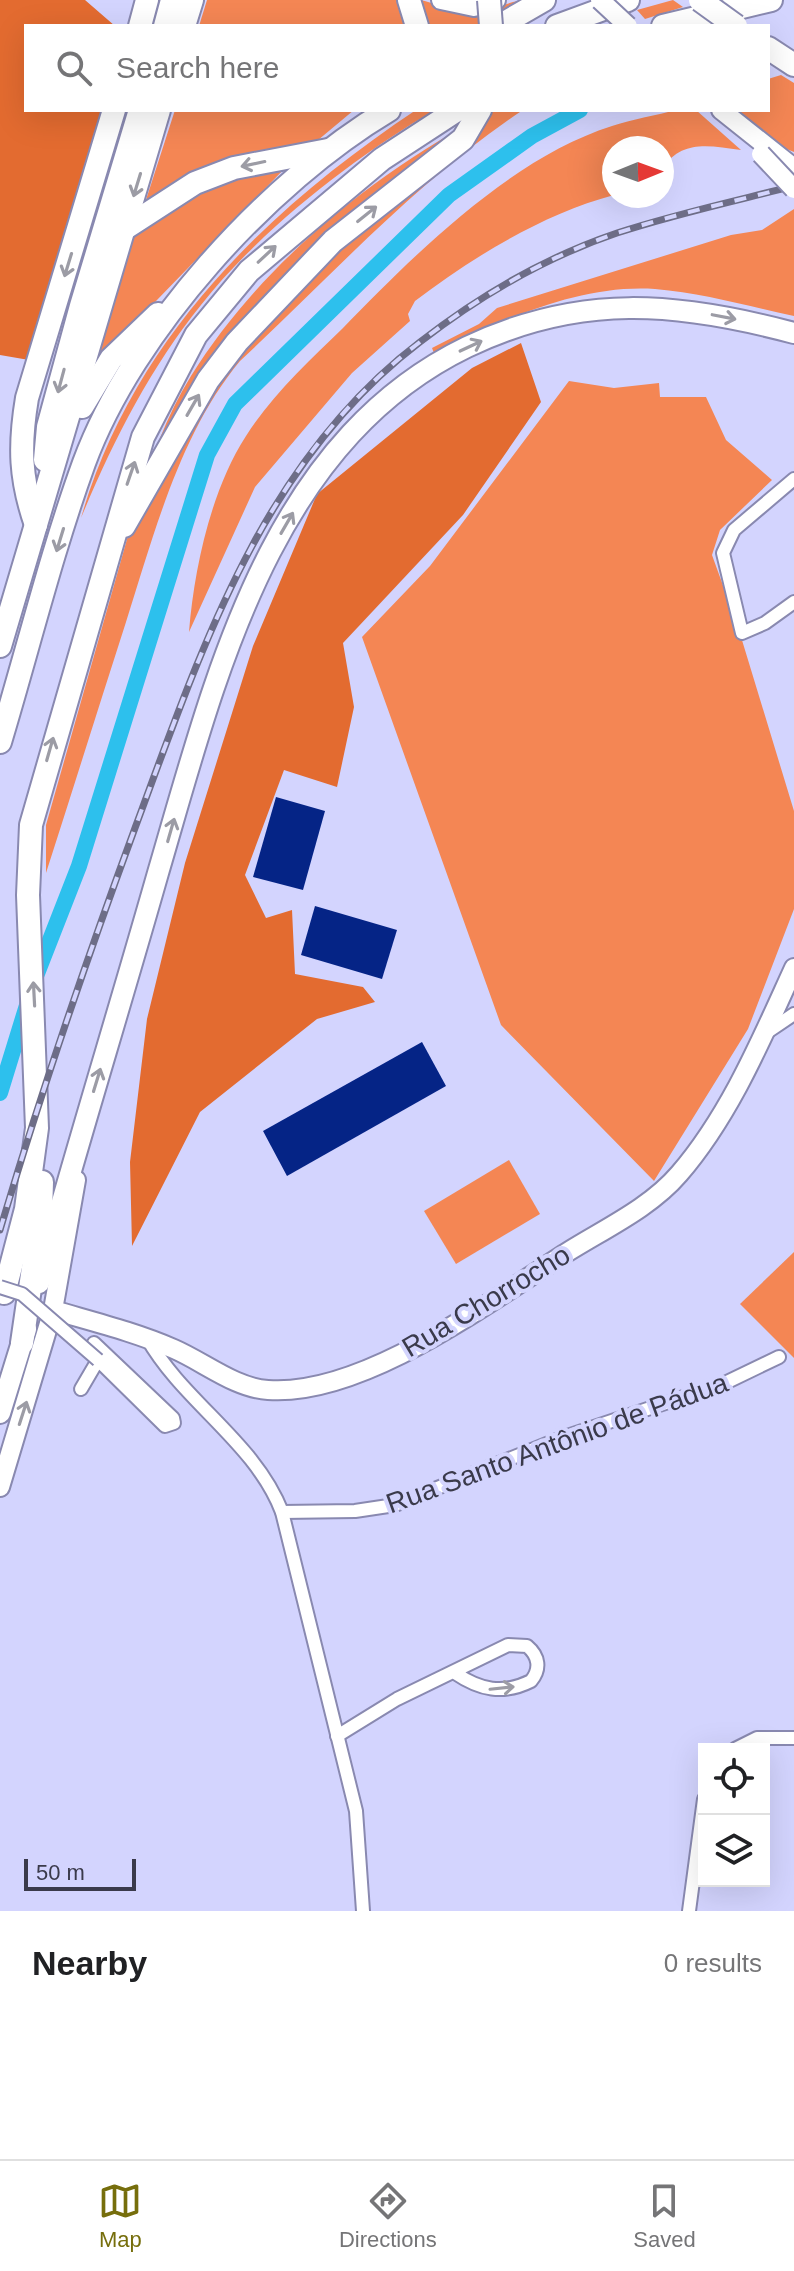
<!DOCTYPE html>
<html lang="en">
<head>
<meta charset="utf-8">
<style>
  body { margin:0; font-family:Arial,sans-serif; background:#f6f6f6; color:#202124 }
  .controls { position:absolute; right:24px; bottom:24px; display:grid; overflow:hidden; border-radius:0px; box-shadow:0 8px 32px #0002 }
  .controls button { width:72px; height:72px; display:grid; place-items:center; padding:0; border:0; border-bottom:2px solid #e0e0e0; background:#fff; color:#202124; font:40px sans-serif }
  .compass { position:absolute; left:602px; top:136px; width:72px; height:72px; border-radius:50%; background:#fff; box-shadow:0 8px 32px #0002; rotate:89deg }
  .scale { position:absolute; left:24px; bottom:20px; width:112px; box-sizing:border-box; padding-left:8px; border:4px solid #3a3a4b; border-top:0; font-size:22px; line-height:28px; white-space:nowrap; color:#3a3a4b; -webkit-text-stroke:6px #d3d4fe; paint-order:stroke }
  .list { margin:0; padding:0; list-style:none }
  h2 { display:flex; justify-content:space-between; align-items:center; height:104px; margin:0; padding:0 32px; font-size:34px }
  h2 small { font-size:26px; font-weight:400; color:#757577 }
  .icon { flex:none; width:44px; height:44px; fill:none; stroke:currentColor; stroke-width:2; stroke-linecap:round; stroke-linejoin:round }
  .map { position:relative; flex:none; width:794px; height:1911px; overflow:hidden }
  .search { position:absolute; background:#fff; box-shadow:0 8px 32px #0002; left:24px; right:24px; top:24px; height:88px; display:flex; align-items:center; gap:20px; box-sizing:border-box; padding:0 28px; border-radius:0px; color:#757577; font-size:30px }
  .sheet { height:248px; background:#fff }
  nav { display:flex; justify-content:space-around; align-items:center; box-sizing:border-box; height:112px; border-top:2px solid #e0e0e0; background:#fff; font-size:22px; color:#757577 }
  nav a { display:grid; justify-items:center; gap:4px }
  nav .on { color:#766e0c }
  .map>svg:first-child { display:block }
</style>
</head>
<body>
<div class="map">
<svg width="794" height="1911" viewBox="0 0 794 1911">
  <rect width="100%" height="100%" fill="#d3d4fe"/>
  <g fill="#f48654">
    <polygon points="207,0 397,0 407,26 199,26"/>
    <path d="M 418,0 C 434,1 448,13 466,14 C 488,14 507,0 528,0 L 483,26 L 426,26 Z"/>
    <polygon points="673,0 683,7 645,19 637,10"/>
    <polygon points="781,75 794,83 794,152 784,148 737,110 768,110 768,79"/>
    <polygon points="175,110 354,110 287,166 92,367"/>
    <path d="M 416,110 L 435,110 C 354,157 259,231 201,305 C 150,368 112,443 81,518 C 132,340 266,210 416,110 Z"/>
    <path d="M 493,110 L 523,110 C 418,180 332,275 240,361 C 180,433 154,534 126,622 C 99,706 73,789 46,873 L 46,825 L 137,504 C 151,460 166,416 191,376 C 262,262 376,172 493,110 Z"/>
    <path d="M 677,110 L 696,110 L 741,150 C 709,146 682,139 662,169 L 662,148 L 614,148 L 614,195 C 543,214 473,257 415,301 L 408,314 L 410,321 L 352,373 L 255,487 L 189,632 C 194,569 211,490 246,436 C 272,395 309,361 343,328 C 416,253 511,158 612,126 C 634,119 656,115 677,110 Z"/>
    <path d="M 794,209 L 794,316 C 748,306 702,293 655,289 C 577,284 502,321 434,353 L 432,348 L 479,324 L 497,308 L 731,235 L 762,230 Z"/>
    <polygon points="569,381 614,388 659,383 660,397 706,397 726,440 772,480 720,530 712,555 738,627 794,811 794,909 748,1029 654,1181 501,1025 362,637 430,566"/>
    <polygon points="509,1160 540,1214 456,1264 424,1211"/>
    <polygon points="794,1252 794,1358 740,1304"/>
  </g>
  <g fill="#e36b30">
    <polygon points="0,0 85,0 115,26 26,26 26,110 104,110 29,360 0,355"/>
    <polygon points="521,343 541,402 463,515 343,643 354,707 337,787 284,770 245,875 266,918 292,910 295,974 363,987 375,1002 317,1019 200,1112 132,1246 130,1162 147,1019 185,863 253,646 317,494 472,368"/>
  </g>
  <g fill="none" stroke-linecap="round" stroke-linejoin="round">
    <g stroke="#2dc0ed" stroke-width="16">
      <polyline points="36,976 79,866 207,455 235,404 449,195 532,136 580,110"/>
      <polyline points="0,1093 28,1002"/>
    </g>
  </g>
  <g fill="#052486">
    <polygon points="276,797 325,811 303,890 253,877"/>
    <polygon points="315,906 397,930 382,979 301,955"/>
    <polygon points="422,1042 446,1086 287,1176 263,1131"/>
  </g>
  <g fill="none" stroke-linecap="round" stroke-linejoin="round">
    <g stroke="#8989b0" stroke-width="16">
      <g id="street">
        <polyline points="794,479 734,530 723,553 742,633 765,623 794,602"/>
        <polyline points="766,1033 794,1014"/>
        <path d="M 147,1338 C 184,1403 255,1442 282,1512 L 356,1811 L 363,1911"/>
        <polyline points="81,1389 98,1360 165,1426 174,1423 173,1418 94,1343"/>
        <polyline points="282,1512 355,1511 395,1505 564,1437 725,1383 779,1357"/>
        <path d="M 337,1736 L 397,1699 L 508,1645 L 527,1646 C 539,1656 541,1669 531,1681 C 503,1695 480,1690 455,1673"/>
        <polyline points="735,1749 757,1738 794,1738"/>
        <polyline points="689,1911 704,1799"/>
      </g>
    </g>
    <g stroke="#8989b0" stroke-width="22">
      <g id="secondary">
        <polyline points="441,0 474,7 496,0"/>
        <polyline points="721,110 794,168"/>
        <path d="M 53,1310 C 94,1322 135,1332 174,1349 C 204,1362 235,1388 268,1390 C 362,1397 489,1302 566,1253 C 604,1229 650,1208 679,1174 C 730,1115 762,1038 794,968"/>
        <polyline points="0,1487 53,1310 76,1180"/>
      </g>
    </g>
    <g stroke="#8989b0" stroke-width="24">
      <g id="primary">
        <path d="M 39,1283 C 77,1146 119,1010 158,873 C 215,679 269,443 467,347 C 580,293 677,302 794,333"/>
        <polyline points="0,1413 26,1329"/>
      </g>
    </g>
    <g stroke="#8989b0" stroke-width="26">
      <g id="highway">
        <polyline points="409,0 417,26"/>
        <polyline points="140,26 147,0"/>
        <polyline points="165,26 172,0"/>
        <polyline points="184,26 192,0"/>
        <polyline points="499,26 544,0"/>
        <polyline points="557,26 628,0"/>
        <polyline points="663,26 771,0"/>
        <polyline points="768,48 794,65"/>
        <polyline points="124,229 195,183 234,168 328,150"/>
        <polyline points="82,407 111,359 158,314"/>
        <polyline points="45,460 48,427 81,306 140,110"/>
        <path d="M 36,525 C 20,479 19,446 27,398 L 114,110"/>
        <polyline points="124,526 208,380 237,342 333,241 463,139 480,110"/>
        <polyline points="0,646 159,110"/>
        <path d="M 0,742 C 28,649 51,554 84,463 C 133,330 268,182 389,110"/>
        <polyline points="4,1293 26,1209 37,1128 28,895 31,825 143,437 196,335 249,271 382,159 457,110"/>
        <polyline points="22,1343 41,1213 42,1182"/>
      </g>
    </g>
    <use href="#street" stroke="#fff" stroke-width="12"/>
    <use href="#secondary" stroke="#fff" stroke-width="18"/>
    <use href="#primary" stroke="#fff" stroke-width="20"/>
    <use href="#highway" stroke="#fff" stroke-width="22"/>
    <g stroke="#6d6d87" stroke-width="7">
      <path id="rail" d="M 0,1230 C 40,1095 86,961 135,828 C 201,650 262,462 420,342 C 478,297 546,257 617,233 C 675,214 735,201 794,186"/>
    </g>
    <use href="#rail" stroke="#d3d4fe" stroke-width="4" stroke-dasharray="12" stroke-linecap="butt"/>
    <g stroke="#8989b0" stroke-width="16" stroke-linecap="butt">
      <polyline id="street-bridge" points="0,1287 22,1294 98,1360"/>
    </g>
    <g stroke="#8989b0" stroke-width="22" stroke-linecap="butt">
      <g id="secondary-bridge">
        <polyline points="600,0 628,26"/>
        <polyline points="761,154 794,189"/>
      </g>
    </g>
    <g stroke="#8989b0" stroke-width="26" stroke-linecap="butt">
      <g id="highway-bridge">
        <polyline points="489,0 491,26"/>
        <polyline points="700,0 736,26"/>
      </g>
    </g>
    <use href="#street-bridge" stroke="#fff" stroke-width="12"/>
    <use href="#secondary-bridge" stroke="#fff" stroke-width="18"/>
    <use href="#highway-bridge" stroke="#fff" stroke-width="22"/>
  </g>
  <defs><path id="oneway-shaft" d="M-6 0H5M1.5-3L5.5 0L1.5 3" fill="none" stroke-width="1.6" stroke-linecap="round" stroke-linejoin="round" transform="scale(2)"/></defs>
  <g stroke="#9c9ca5">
    <use href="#oneway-shaft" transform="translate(253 164) rotate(168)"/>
    <use href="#oneway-shaft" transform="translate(137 185) rotate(107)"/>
    <use href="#oneway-shaft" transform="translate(367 214) rotate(-39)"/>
    <use href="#oneway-shaft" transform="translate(267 254) rotate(-43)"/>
    <use href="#oneway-shaft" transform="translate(68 265) rotate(107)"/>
    <use href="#oneway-shaft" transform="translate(724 317) rotate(11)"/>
    <use href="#oneway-shaft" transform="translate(471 346) rotate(-25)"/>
    <use href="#oneway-shaft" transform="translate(61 381) rotate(105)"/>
    <use href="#oneway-shaft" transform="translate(193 405) rotate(-60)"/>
    <use href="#oneway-shaft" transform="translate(131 473) rotate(-71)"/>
    <use href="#oneway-shaft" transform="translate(287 523) rotate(-60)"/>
    <use href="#oneway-shaft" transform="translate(60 540) rotate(107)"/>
    <use href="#oneway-shaft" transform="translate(50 749) rotate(-74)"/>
    <use href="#oneway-shaft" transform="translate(171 830) rotate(-74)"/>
    <use href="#oneway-shaft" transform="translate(34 994) rotate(-93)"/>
    <use href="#oneway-shaft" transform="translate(97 1080) rotate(-73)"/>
    <use href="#oneway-shaft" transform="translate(23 1413) rotate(-72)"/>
    <use href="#oneway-shaft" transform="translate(502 1688) rotate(-6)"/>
  </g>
  <g text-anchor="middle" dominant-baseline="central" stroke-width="8" stroke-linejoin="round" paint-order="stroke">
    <g font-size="28" fill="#3a3a4b" stroke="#d3d4fe">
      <text transform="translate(486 1301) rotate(-31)">Rua Chorrocho</text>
      <text transform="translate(557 1443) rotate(-20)">Rua Santo Antônio de Pádua</text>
    </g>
  </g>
</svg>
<div class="controls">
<button><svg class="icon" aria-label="locate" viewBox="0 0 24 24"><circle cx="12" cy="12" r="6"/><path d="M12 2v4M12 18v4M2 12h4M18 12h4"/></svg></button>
<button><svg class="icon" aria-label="layers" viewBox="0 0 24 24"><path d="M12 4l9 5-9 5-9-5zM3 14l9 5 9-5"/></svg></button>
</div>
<svg class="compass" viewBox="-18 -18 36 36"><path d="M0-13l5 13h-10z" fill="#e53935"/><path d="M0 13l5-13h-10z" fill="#757577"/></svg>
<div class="scale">50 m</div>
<div class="search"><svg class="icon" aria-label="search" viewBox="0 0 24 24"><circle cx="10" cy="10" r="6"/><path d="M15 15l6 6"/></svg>Search here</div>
</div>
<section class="sheet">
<h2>Nearby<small>0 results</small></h2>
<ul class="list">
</ul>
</section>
<nav>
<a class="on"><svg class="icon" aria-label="map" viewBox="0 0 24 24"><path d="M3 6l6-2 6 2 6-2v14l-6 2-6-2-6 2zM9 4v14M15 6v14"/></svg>Map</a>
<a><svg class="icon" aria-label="directions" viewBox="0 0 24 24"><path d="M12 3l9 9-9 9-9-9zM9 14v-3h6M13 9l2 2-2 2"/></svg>Directions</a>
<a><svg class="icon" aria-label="saved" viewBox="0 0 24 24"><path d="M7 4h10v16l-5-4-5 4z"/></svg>Saved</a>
</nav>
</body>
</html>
